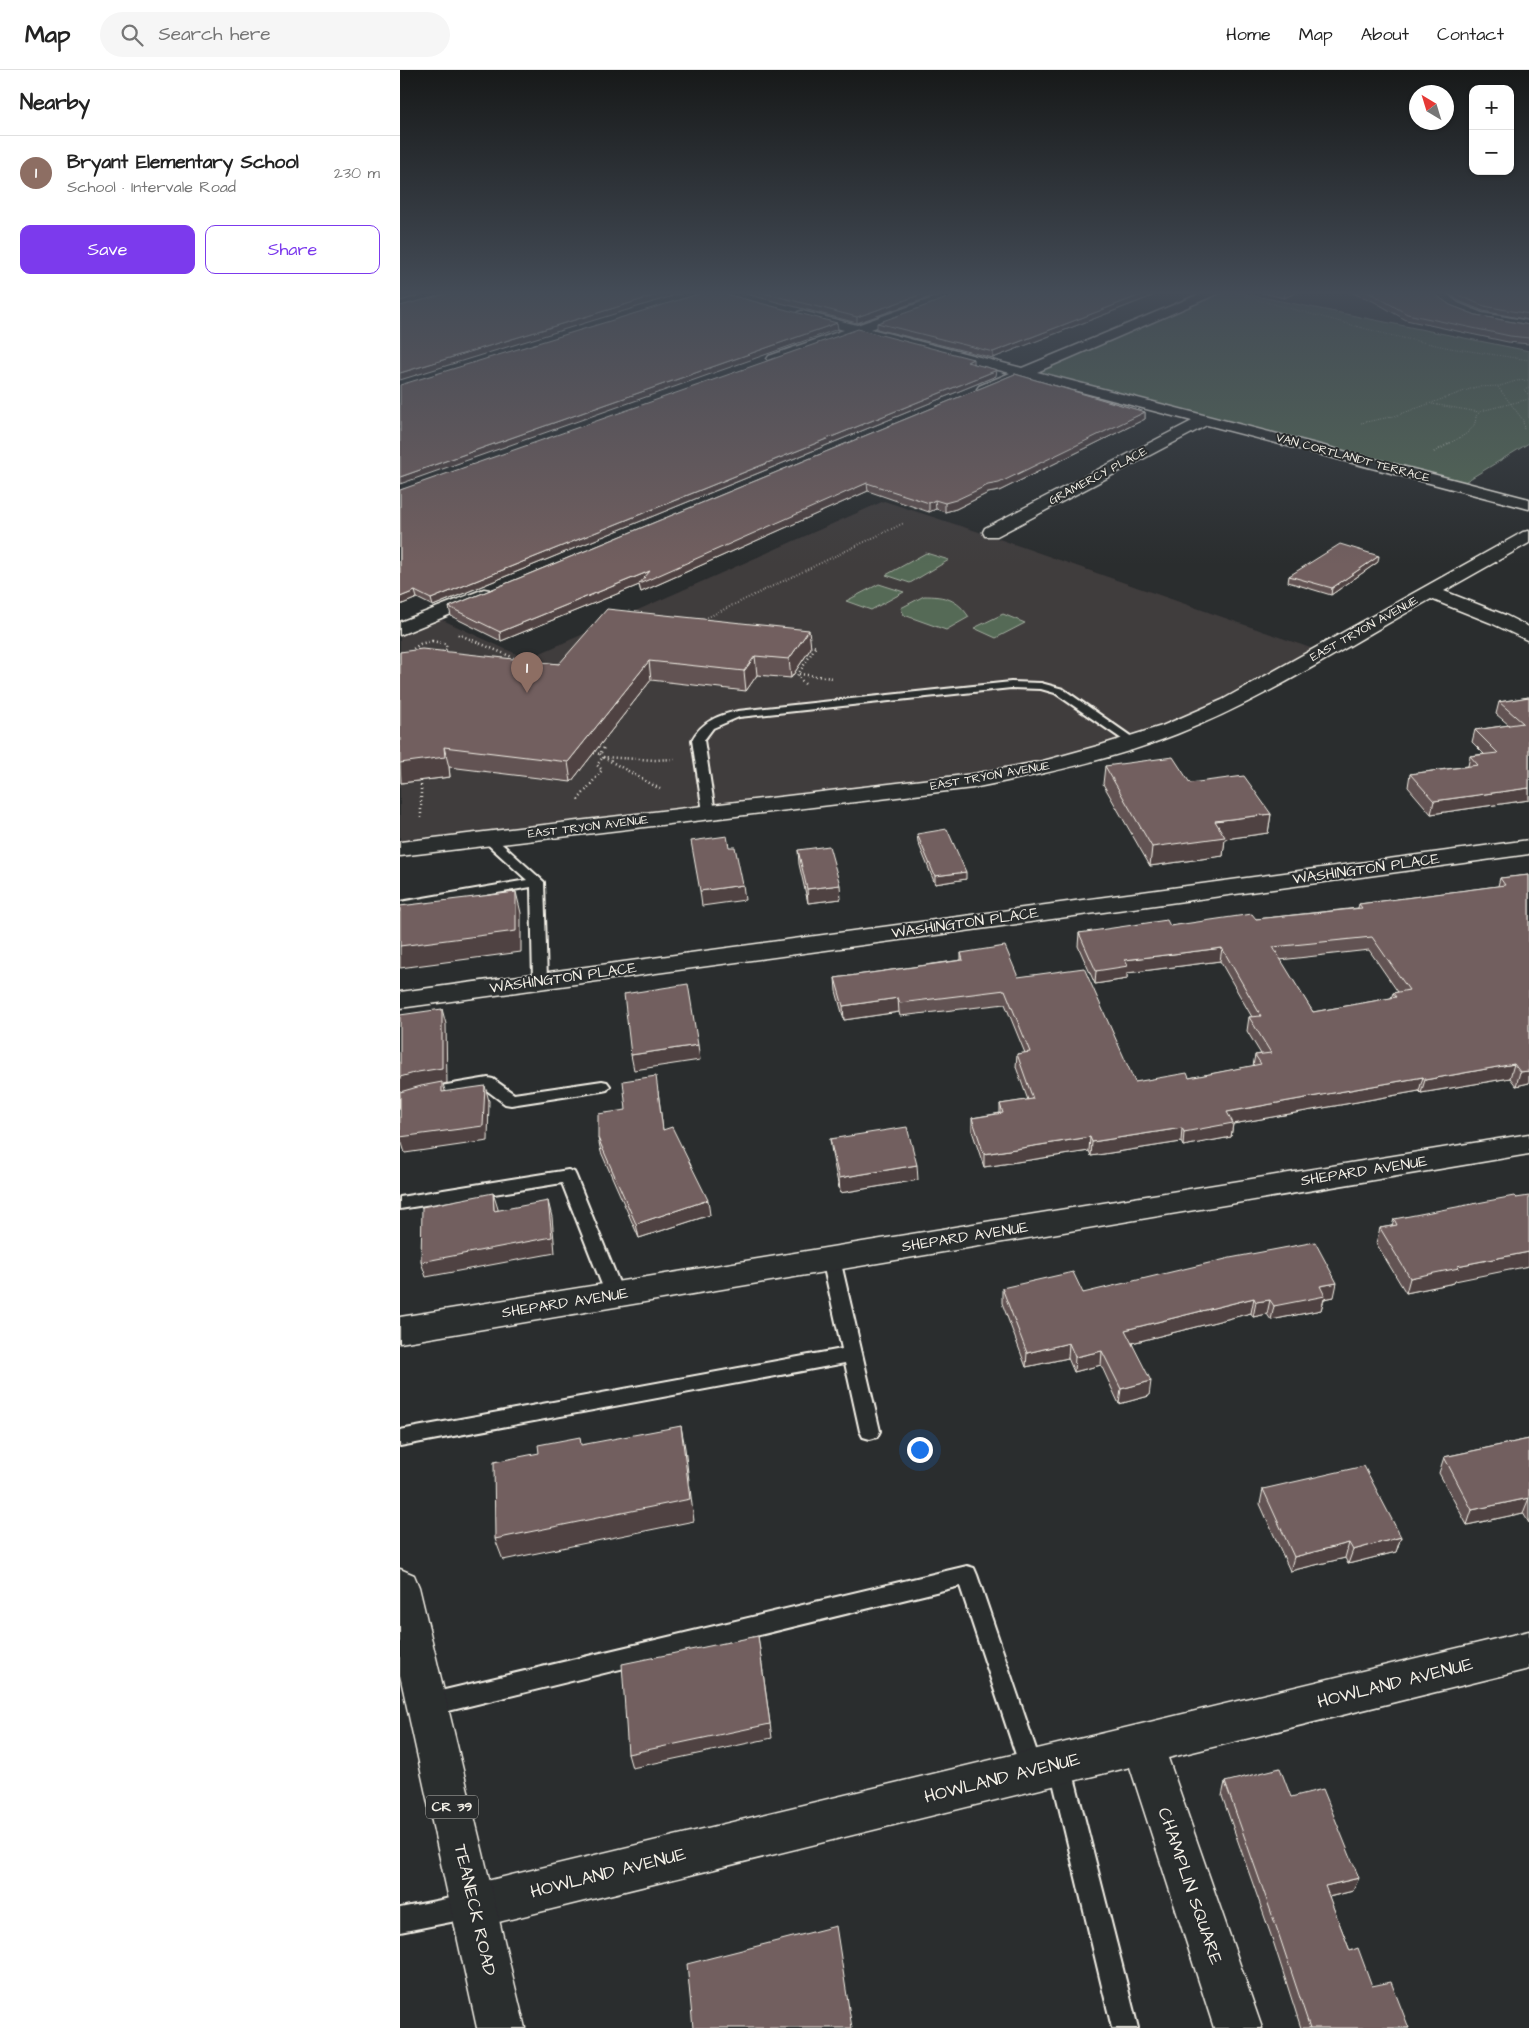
<!DOCTYPE html>
<html lang="en">
<head>
<meta charset="utf-8">
<style>
  body { margin:0; font-family:"Architects Daughter",sans-serif; background:#f6f6f6; color:#222 }
  .controls { position:absolute; right:15px; top:15px; display:grid; overflow:hidden; border-radius:10px; box-shadow:0 1px 4px #0004 }
  .controls button { width:45px; height:45px; display:grid; place-items:center; padding:0; border:0; border-bottom:1px solid #e0e0e0; background:#fff; color:#222; font:25px sans-serif }
  .compass { position:absolute; left:1009px; top:15px; width:45px; height:45px; border-radius:50%; background:#fff; box-shadow:0 1px 4px #0004; rotate:322deg }
  .you { position:absolute; left:519px; top:1379px; width:18px; height:18px; margin:-12px; border:4px solid #fff; border-radius:50%; background:#1a73e8; box-shadow:0 0 0 8px #1a73e833 }
  .badge { display:grid; place-items:center; width:32px; height:32px; border-radius:50%; background:#7c3aed; color:#fff; font-size:16px; font-weight:700 }
  .pin { position:absolute; translate:-50% -41px; filter:drop-shadow(0 1px 2px #0008) }
  .pin::after { content:''; position:absolute; top:26px; width:18px; height:15px; background:inherit; clip-path:polygon(0 0,100% 0,50% 100%) }
  .list { margin:0; padding:0; list-style:none }
  h2 { display:flex; justify-content:space-between; align-items:center; height:65px; margin:0; padding:0 20px; font-size:21px }
  h2 small { font-size:16px; font-weight:400; color:#767676 }
  .list li { display:grid; grid-template-columns:32px 1fr auto; gap:15px; align-items:center; box-sizing:border-box; height:75px; padding:0 20px; border-top:1px solid #e0e0e0 }
  .list b { display:block; font-size:19px; white-space:nowrap }
  .list p { margin:0; font-size:16px; white-space:nowrap; color:#767676 }
  .list em { font-size:16px; font-style:normal; color:#767676 }
  .actions { display:flex; gap:10px; padding:15px 20px }
  .actions a { flex:1; padding:11px 0; border:1px solid #7c3aed; border-radius:10px; text-align:center; font-size:18px; color:#7c3aed }
  .actions .main { background:#7c3aed; color:#fff }
  .icon { flex:none; width:28px; height:28px; fill:none; stroke:currentColor; stroke-width:2; stroke-linecap:round; stroke-linejoin:round }
  .map { position:relative; flex:none; width:1129px; height:1958px; overflow:hidden }
  header { display:flex; align-items:center; gap:30px; box-sizing:border-box; height:70px; padding:0 25px; background:#fff; border-bottom:1px solid #e0e0e0 }
  header strong { font-size:24px }
  nav { display:flex; gap:28px; margin-inline-start:auto; font-size:18px }
  .search { width:350px; height:45px; background:#f6f6f6; display:flex; align-items:center; gap:12px; box-sizing:border-box; padding:0 18px; border-radius:28px; color:#767676; font-size:19px }
  main { display:flex }
  aside { flex:1; background:#fff }
  .map>svg:first-child { display:block }
</style>
</head>
<body>
<header>
<strong>Map</strong>
<div class="search"><svg class="icon" aria-label="search" viewBox="0 0 24 24"><circle cx="10" cy="10" r="6"/><path d="M15 15l6 6"/></svg>Search here</div>
<nav><a>Home</a><a>Map</a><a>About</a><a>Contact</a></nav>
</header>
<main>
<aside>
<h2>Nearby<small></small></h2>
<ul class="list">
<li><span class="badge" style="background:#8d6e63">1</span><div><b>Bryant Elementary School</b><p>School · Intervale Road</p></div><em>230 m</em></li>
</ul>
<div class="actions"><a class="main">Save</a><a>Share</a></div>
</aside>
<div class="map">
<svg width="1129" height="1958" viewBox="0 0 1129 1958">
  <rect width="100%" height="100%" fill="#2a2d2e"/>
  <filter id="ink" filterUnits="userSpaceOnUse"><feTurbulence type="fractalNoise" baseFrequency=".02" numOctaves="2"/><feDisplacementMap in="SourceGraphic" scale="10" xChannelSelector="R" yChannelSelector="G"/><feConvolveMatrix kernelMatrix="1 2 1 2 8 2 1 2 1" color-interpolation-filters="sRGB"/></filter>
  <g filter="url(#ink)">
    <polygon fill="#403c3d" points="484,431 585,464 922,582 829,634 644,697 0,779 0,559 32,545 127,589"/>
    <g fill="#556b57" stroke="#a4aea0">
      <polygon points="818,221 831,221 1129,281 1129,373 1058,416 624,303"/>
      <polygon points="526,483 549,490 510,513 486,505"/>
      <polygon points="479,514 504,522 471,540 446,531"/>
      <path d="M 524,526 C 545,526 557,529 569,547 L 546,560 L 504,545 L 501,538 Z"/>
      <polygon points="603,544 625,553 596,568 574,558"/>
    </g>
    <g fill="none" stroke-linecap="round" stroke-linejoin="round">
      <g stroke="#f4f1e8" stroke-width="4">
        <g id="lane">
          <path d="M 611,612 L 641,613 L 663,619 L 739,672 L 737,674 L 729,674 L 655,623 L 641,619 L 611,618 L 339,647 L 313,658 L 304,670 L 315,742 L 309,746 L 303,742 L 292,670 C 302,651 319,645 338,641 Z"/>
          <polygon points="89,765 93,766 144,812 147,911 145,914 135,914 133,911 131,817 0,840 0,832 127,810 85,772 83,769 85,766"/>
          <polygon points="88,1008 93,1009 114,1024 202,1011 207,1012 210,1016 207,1020 202,1021 111,1035 105,1034 85,1019 25,1029 0,1037 0,1026 23,1019"/>
          <polygon points="168,1100 174,1102 176,1106 224,1225 221,1230 215,1232 209,1230 206,1225 162,1113 0,1139 0,1127"/>
          <polygon points="431,1182 437,1184 440,1189 480,1361 477,1367 470,1369 463,1367 460,1361 445,1293 0,1376 0,1360 442,1279 422,1189 425,1184"/>
          <polygon points="567,1496 574,1498 577,1505 643,1700 640,1708 632,1711 624,1708 621,1700 560,1516 28,1646 20,1643 17,1635 20,1627 28,1624"/>
          <polygon points="660,1684 668,1687 671,1695 738,1958 712,1958 649,1695 652,1687"/>
          <polygon points="71,1824 80,1827 83,1836 80,1845 71,1848 0,1862 0,1838"/>
        </g>
      </g>
      <g stroke="#f4f1e8" stroke-width="3">
        <g id="street">
          <polygon points="553,221 571,221 569,224 471,259 622,298 807,221 824,221 637,302 1129,429 1129,439 807,355 597,466 585,466 583,462 585,458 792,351 624,307 589,322 579,322 577,319 579,316 610,303 458,263 379,292 374,293 367,289 369,286 444,260 398,248 396,245 398,242 402,241 457,255"/>
          <path d="M 1030,221 L 1043,221 L 1058,233 L 1082,243 L 1129,251 L 1129,259 C 1096,254 1052,251 1030,221 Z"/>
          <path d="M 1129,461 L 1129,473 L 1044,521 L 1105,545 L 1129,557 L 1129,571 L 1091,553 L 1031,529 C 948,575 866,629 777,664 C 712,690 642,704 573,718 L 0,786 L 0,772 L 573,704 L 643,691 L 701,675 L 762,656 L 822,630 L 1123,462 Z"/>
          <polygon points="84,519 90,520 93,524 90,528 0,565 0,552"/>
          <polygon points="1129,770 1129,784 0,938 0,922"/>
          <polygon points="1129,1064 1129,1084 0,1273 0,1247"/>
          <polygon points="1129,1561 1129,1599 768,1688 862,1958 814,1958 730,1697 74,1858 58,1852 52,1836 58,1820 74,1814"/>
        </g>
      </g>
      <g stroke="#f4f1e8" stroke-width="3">
        <polygon id="primary" points="0,1499 14,1505 19,1517 125,1958 77,1958 0,1605"/>
      </g>
      <g stroke="#f4f1e8" stroke-width="1" stroke-dasharray="0.5 2" stroke-linecap="butt">
        <polyline points="844,226 989,265 1050,278 1129,290"/>
        <polyline points="1098,317 1123,350 1124,360"/>
        <polyline points="1129,318 1124,320 1129,325"/>
        <polyline points="1032,334 1079,342"/>
        <polyline points="961,353 995,346 1076,317 1100,316 1116,311 1129,310"/>
        <path d="M 1048,374 C 1060,367 1076,362 1076,346 L 1081,341 L 1129,329"/>
      </g>
      <g stroke="#f4f1e8" stroke-width="2" stroke-dasharray="0.5 2.5" stroke-linecap="butt">
        <polyline points="1034,382 1050,373"/>
        <polyline points="302,550 504,453"/>
        <polyline points="58,564 60,565"/>
      </g>
      <g stroke="#f4f1e8" stroke-width="2.5" stroke-dasharray="1 3" stroke-linecap="butt">
        <polyline points="58,564 119,590"/>
        <path d="M 32,571 L 46,574 L 47,579 C 36,587 25,589 13,583 L 13,579 L 20,574 Z"/>
        <polyline points="399,604 433,608"/>
        <polyline points="405,614 397,606 416,576 407,575"/>
        <polyline points="194,683 200,684 205,676"/>
        <polyline points="200,684 203,687 255,690 275,689"/>
        <polyline points="21,711 21,749"/>
        <polyline points="178,730 202,700 197,695 203,687 260,719"/>
      </g>
      <use href="#lane" fill="#2a2d2e" fill-rule="evenodd"/>
      <use href="#street" fill="#2a2d2e" fill-rule="evenodd"/>
      <use href="#primary" fill="#2a2d2e" fill-rule="evenodd"/>
    </g>
    <g fill="#625252" stroke="#f4f1e8" fill-rule="evenodd">
      <polygon points="335,221 547,221 457,253"/>
      <polygon points="765,221 593,288 477,259 477,253"/>
      <polygon points="854,221 900,221 884,228"/>
      <polygon points="947,221 1034,221 1039,227 1050,235 1076,245 1129,255 1129,274 1108,272 1006,250 973,231"/>
      <polygon points="1046,221 1129,221 1129,250 1083,241 1059,231"/>
      <polygon points="573,294 596,306 33,536 17,528 0,535 0,420"/>
      <polygon points="615,304 745,342 745,349 599,421 588,423 556,439 545,442 536,439 529,442 468,421 241,522 239,515 101,571 51,546 49,537"/>
      <polygon points="978,492 931,525 888,512 889,506"/>
      <polygon points="411,578 391,608 357,605 346,621 251,610 171,712 49,697 50,707 1,713 0,582 159,594"/>
      <polygon points="1129,627 1129,730 1031,744 1008,717 1010,704 1068,696 1070,686 1084,684 1072,672 1075,660 1109,655 1096,644 1099,632"/>
      <polygon points="705,696 790,713 871,744 868,763 825,769 823,786 750,796 703,714"/>
      <polygon points="517,764 566,809 535,814 518,772"/>
      <polygon points="398,780 441,829 408,833 399,794"/>
      <path d="M 1129,805 L 1129,1013 L 1116,1016 L 1110,1008 L 1021,1023 L 1019,1021 L 833,1054 L 831,1067 L 783,1076 L 781,1072 L 691,1086 L 689,1081 L 584,1097 L 572,1061 L 572,1048 L 600,1043 L 600,1034 L 628,1030 L 616,997 L 617,984 L 625,983 L 605,934 L 500,946 L 499,942 L 444,950 L 436,921 L 435,908 L 561,890 L 561,883 L 618,907 L 735,1012 L 789,1008 L 853,996 L 855,985 L 861,984 L 847,961 L 849,947 L 852,947 L 820,891 L 727,903 L 727,909 L 695,914 L 678,876 L 679,863 L 856,849 L 958,838 L 959,834 L 1098,816 L 1100,808 ZM 969,880 L 998,922 L 993,923 L 991,928 L 913,942 L 880,890 Z"/>
      <polygon points="258,1021 263,1060 310,1145 239,1168 201,1082 198,1068 226,1040"/>
      <polygon points="430,1069 518,1110 440,1123 432,1084"/>
      <polygon points="994,1149 1055,1211 1054,1213 1006,1223 976,1173 980,1158 992,1156"/>
      <polygon points="602,1218 683,1223 934,1227 924,1229 921,1240 871,1250 867,1244 853,1247 851,1243 732,1273 749,1326 719,1334 701,1295 674,1302 668,1288 626,1297 602,1233"/>
      <polygon points="1129,1369 1129,1453 1123,1443 1067,1455 1039,1403 1044,1387"/>
      <polygon points="863,1419 1001,1467 996,1482 948,1494 945,1488 890,1501 860,1434"/>
      <polygon points="825,1712 891,1727 953,1821 929,1827 950,1881 972,1916 1009,1958 901,1958 873,1871 822,1726"/>
    </g>
    <g fill="#504242" stroke="#f4f1e8">
      <polygon points="14,221 35,221 0,231 0,225"/>
      <polygon points="270,221 289,221 0,310 0,303"/>
      <polygon points="531,221 547,221 457,253 457,247"/>
      <polygon points="751,221 765,221 593,288 593,282"/>
      <polygon points="887,221 900,221 884,228 885,222"/>
      <polygon points="437,253 438,259 0,414 0,407"/>
      <polygon points="573,289 573,295 567,292"/>
      <polygon points="597,300 596,306 33,536 31,529"/>
      <polygon points="745,342 745,349 599,421 588,423 556,439 545,442 545,433"/>
      <polygon points="467,413 468,421 241,522 239,515 101,571 100,562"/>
      <polygon points="535,430 536,439 529,442 529,433"/>
      <polygon points="979,486 978,492 931,525 932,518"/>
      <polygon points="15,521 17,528 0,535 0,527"/>
      <polygon points="409,560 411,578 391,608 389,589"/>
      <polygon points="355,586 357,605 346,621 344,601"/>
      <polygon points="249,591 251,610 171,712 168,692"/>
      <polygon points="44,677 49,697 50,707 1,713 0,693"/>
      <polygon points="1129,718 1129,730 1031,744 1034,731"/>
      <polygon points="871,744 868,763 825,769 823,786 750,796 752,777 815,751"/>
      <polygon points="566,802 566,809 535,814 535,806"/>
      <polygon points="343,815 345,830 302,836 300,821"/>
      <polygon points="440,815 441,829 408,833 407,819"/>
      <polygon points="116,822 121,843 121,882 0,898 0,876"/>
      <polygon points="822,878 820,891 727,903 727,909 695,914 696,901 725,890"/>
      <polygon points="498,928 499,942 444,950 443,936"/>
      <polygon points="42,939 46,954 47,1013 43,1014 47,1027 0,1024 0,1007"/>
      <polygon points="298,975 300,990 234,1000 231,985"/>
      <polygon points="1114,994 1110,1008 1021,1023 1025,1010"/>
      <polygon points="1129,1001 1129,1013 1116,1016 1120,1002"/>
      <polygon points="1023,1007 1019,1021 833,1054 831,1067 783,1076 784,1062 827,1042"/>
      <polygon points="85,1016 89,1031 88,1071 5,1083 0,1067"/>
      <polygon points="782,1058 781,1072 691,1086 692,1072"/>
      <polygon points="690,1067 689,1081 584,1097 584,1084"/>
      <polygon points="517,1095 518,1110 440,1123 439,1108"/>
      <polygon points="93,1123 98,1139 99,1157 94,1141"/>
      <polygon points="308,1130 310,1145 239,1168 236,1154"/>
      <polygon points="148,1131 152,1147 155,1183 26,1207 21,1192"/>
      <polygon points="1129,1182 1129,1196 1055,1211 1054,1213 1006,1223 1010,1208 1057,1196"/>
      <polygon points="937,1213 934,1227 924,1229 921,1240 871,1250 874,1236 920,1216"/>
      <polygon points="854,1228 851,1243 724,1275 725,1260"/>
      <polygon points="870,1230 867,1244 853,1247 856,1232"/>
      <polygon points="669,1273 668,1288 626,1297 627,1283"/>
      <polygon points="702,1281 701,1295 674,1302 675,1287"/>
      <polygon points="751,1311 749,1326 719,1334 721,1319"/>
      <polygon points="281,1356 285,1378 294,1451 103,1490 95,1469"/>
      <polygon points="1129,1428 1123,1443 1067,1455 1072,1440"/>
      <polygon points="1001,1467 996,1482 948,1494 953,1480"/>
      <polygon points="949,1473 945,1488 890,1501 894,1487"/>
      <polygon points="358,1566 372,1668 232,1698 228,1684"/>
      <polygon points="959,1808 953,1821 920,1829 925,1816"/>
    </g>
    <g fill="#725f5f" stroke="#f4f1e8" fill-rule="evenodd">
      <polygon points="0,221 14,221 0,225"/>
      <polygon points="57,221 270,221 0,303 0,236"/>
      <polygon points="308,221 314,221 437,253 0,407 0,315"/>
      <polygon points="356,221 531,221 457,247"/>
      <polygon points="567,221 751,221 593,282 477,253"/>
      <polygon points="964,221 1034,221 1039,227 1050,235 1076,245 1129,255 1129,268 1110,266 1007,244 974,225"/>
      <polygon points="1054,221 1129,221 1129,244 1084,236 1060,226"/>
      <polygon points="458,259 573,289 567,292 597,300 31,529 15,521 0,527 0,420"/>
      <polygon points="615,304 745,342 599,413 588,415 556,430 545,433 535,430 529,433 467,413 239,514 250,501 100,562 49,537"/>
      <polygon points="940,474 979,486 932,518 889,506"/>
      <polygon points="207,539 409,560 389,589 355,586 344,601 249,591 168,692 44,677 45,687 0,693 0,582 22,579 159,594"/>
      <polygon points="1129,627 1129,718 1034,731 1010,704 1078,695 1070,686 1098,683 1075,660 1123,653 1099,632"/>
      <polygon points="773,687 790,713 844,706 871,744 815,751 825,767 752,777 705,696"/>
      <polygon points="547,759 566,802 535,806 517,764"/>
      <polygon points="327,766 329,777 335,777 343,815 300,821 291,771"/>
      <polygon points="429,776 440,815 407,819 398,780"/>
      <path d="M 1129,805 L 1129,1001 L 1120,1002 L 1114,994 L 1025,1010 L 1023,1007 L 827,1042 L 833,1053 L 784,1062 L 782,1058 L 692,1072 L 690,1067 L 584,1084 L 572,1048 L 603,1043 L 600,1034 L 633,1029 L 617,984 L 630,982 L 605,920 L 500,933 L 498,928 L 443,936 L 435,908 L 563,890 L 561,883 L 605,876 L 618,907 L 684,898 L 735,1012 L 787,1003 L 789,1008 L 861,994 L 855,985 L 871,983 L 849,947 L 861,946 L 822,878 L 725,890 L 728,896 L 696,901 L 679,863 L 767,850 L 770,856 L 852,844 L 856,849 L 962,838 L 959,834 L 1105,815 L 1100,808 ZM 972,867 L 1009,920 L 993,923 L 996,927 L 913,942 L 873,877 Z"/>
      <polygon points="116,822 116,861 0,876 0,836"/>
      <polygon points="288,914 298,975 231,985 224,924"/>
      <polygon points="42,939 42,998 18,1002 0,1007 0,945"/>
      <polygon points="256,1006 263,1060 272,1057 308,1130 236,1154 198,1068 198,1044 226,1040 223,1011"/>
      <polygon points="42,1012 42,1022 85,1016 83,1056 0,1067 0,1022 21,1016"/>
      <polygon points="507,1057 517,1095 439,1108 430,1069"/>
      <polygon points="93,1123 94,1141 148,1131 152,1167 21,1192 22,1137"/>
      <polygon points="1114,1126 1116,1128 1129,1126 1129,1182 1057,1196 1059,1198 1010,1208 980,1158 997,1155 994,1149"/>
      <polygon points="915,1172 937,1213 920,1216 925,1226 874,1236 870,1230 856,1232 854,1228 725,1260 751,1311 721,1319 702,1281 675,1287 669,1273 627,1283 602,1218 673,1202 683,1223 830,1188"/>
      <polygon points="281,1356 290,1429 95,1469 94,1392 139,1383 138,1375 180,1367 181,1375"/>
      <polygon points="1129,1369 1129,1428 1072,1440 1044,1387"/>
      <polygon points="964,1396 1001,1467 953,1480 949,1473 894,1487 863,1419"/>
      <polygon points="358,1566 370,1654 228,1684 222,1594"/>
      <polygon points="880,1698 891,1727 923,1719 959,1808 925,1816 950,1881 958,1878 972,1916 991,1912 1009,1958 910,1958 877,1859 825,1712"/>
      <polygon points="436,1856 452,1958 293,1958 287,1894"/>
    </g>
  </g>
  <linearGradient id="sky" x2="0" y2="1"><stop stop-color="#171919"/><stop offset="0.45" stop-color="#444c57"/><stop offset="1" stop-color="#444c57" stop-opacity="0"/></linearGradient>
  <rect width="1129" height="495" fill="url(#sky)"/>
  <g text-anchor="middle" dominant-baseline="central" stroke-width="4" stroke-linejoin="round" paint-order="stroke">
    <g font-size="12" fill="#f4f1e8" stroke="#2a2d2e">
      <text transform="translate(953 388) rotate(15)">VAN CORTLANDT TERRACE</text>
      <text transform="translate(698 406) rotate(-28)">GRAMERCY PLACE</text>
      <text transform="translate(964 559) rotate(-29)">EAST TRYON AVENUE</text>
      <text transform="translate(590 706) rotate(-10)">EAST TRYON AVENUE</text>
      <text transform="translate(188 757) rotate(-7)">EAST TRYON AVENUE</text>
    </g>
    <rect fill="#2a2d2e" stroke="#b7b6b0" stroke-width="1" x="26" y="1725.5" width="52" height="23" rx="4"/>
    <g font-size="14" font-weight="bold" fill="#f4f1e8">
      <text x="52" y="1737">CR 39</text>
    </g>
    <g font-size="15" fill="#f4f1e8" stroke="#2a2d2e">
      <text transform="translate(966 799) rotate(-8)">WASHINGTON PLACE</text>
      <text transform="translate(565 853) rotate(-8)">WASHINGTON PLACE</text>
      <text transform="translate(163 908) rotate(-8)">WASHINGTON PLACE</text>
      <text transform="translate(964 1101) rotate(-9)">SHEPARD AVENUE</text>
      <text transform="translate(565 1167) rotate(-9)">SHEPARD AVENUE</text>
      <text transform="translate(165 1233) rotate(-9)">SHEPARD AVENUE</text>
    </g>
    <g font-size="18" fill="#f4f1e8" stroke="#2a2d2e">
      <text transform="translate(995 1613) rotate(-14)">HOWLAND AVENUE</text>
      <text transform="translate(602 1708) rotate(-14)">HOWLAND AVENUE</text>
      <text transform="translate(208 1803) rotate(-14)">HOWLAND AVENUE</text>
      <text transform="translate(790 1816) rotate(71)">CHAMPLIN SQUARE</text>
      <text transform="translate(75 1840) rotate(77)">TEANECK ROAD</text>
    </g>
  </g>
</svg>
<div class="controls">
<button>+</button>
<button>−</button>
</div>
<svg class="compass" viewBox="-18 -18 36 36"><path d="M0-13l5 13h-10z" fill="#e53935"/><path d="M0 13l5-13h-10z" fill="#767676"/></svg>
<div class="you"></div>
<div class="pin badge" style="left:127px;top:623px;background:#8d6e63">1</div>
</div>
</main>
</body>
</html>
